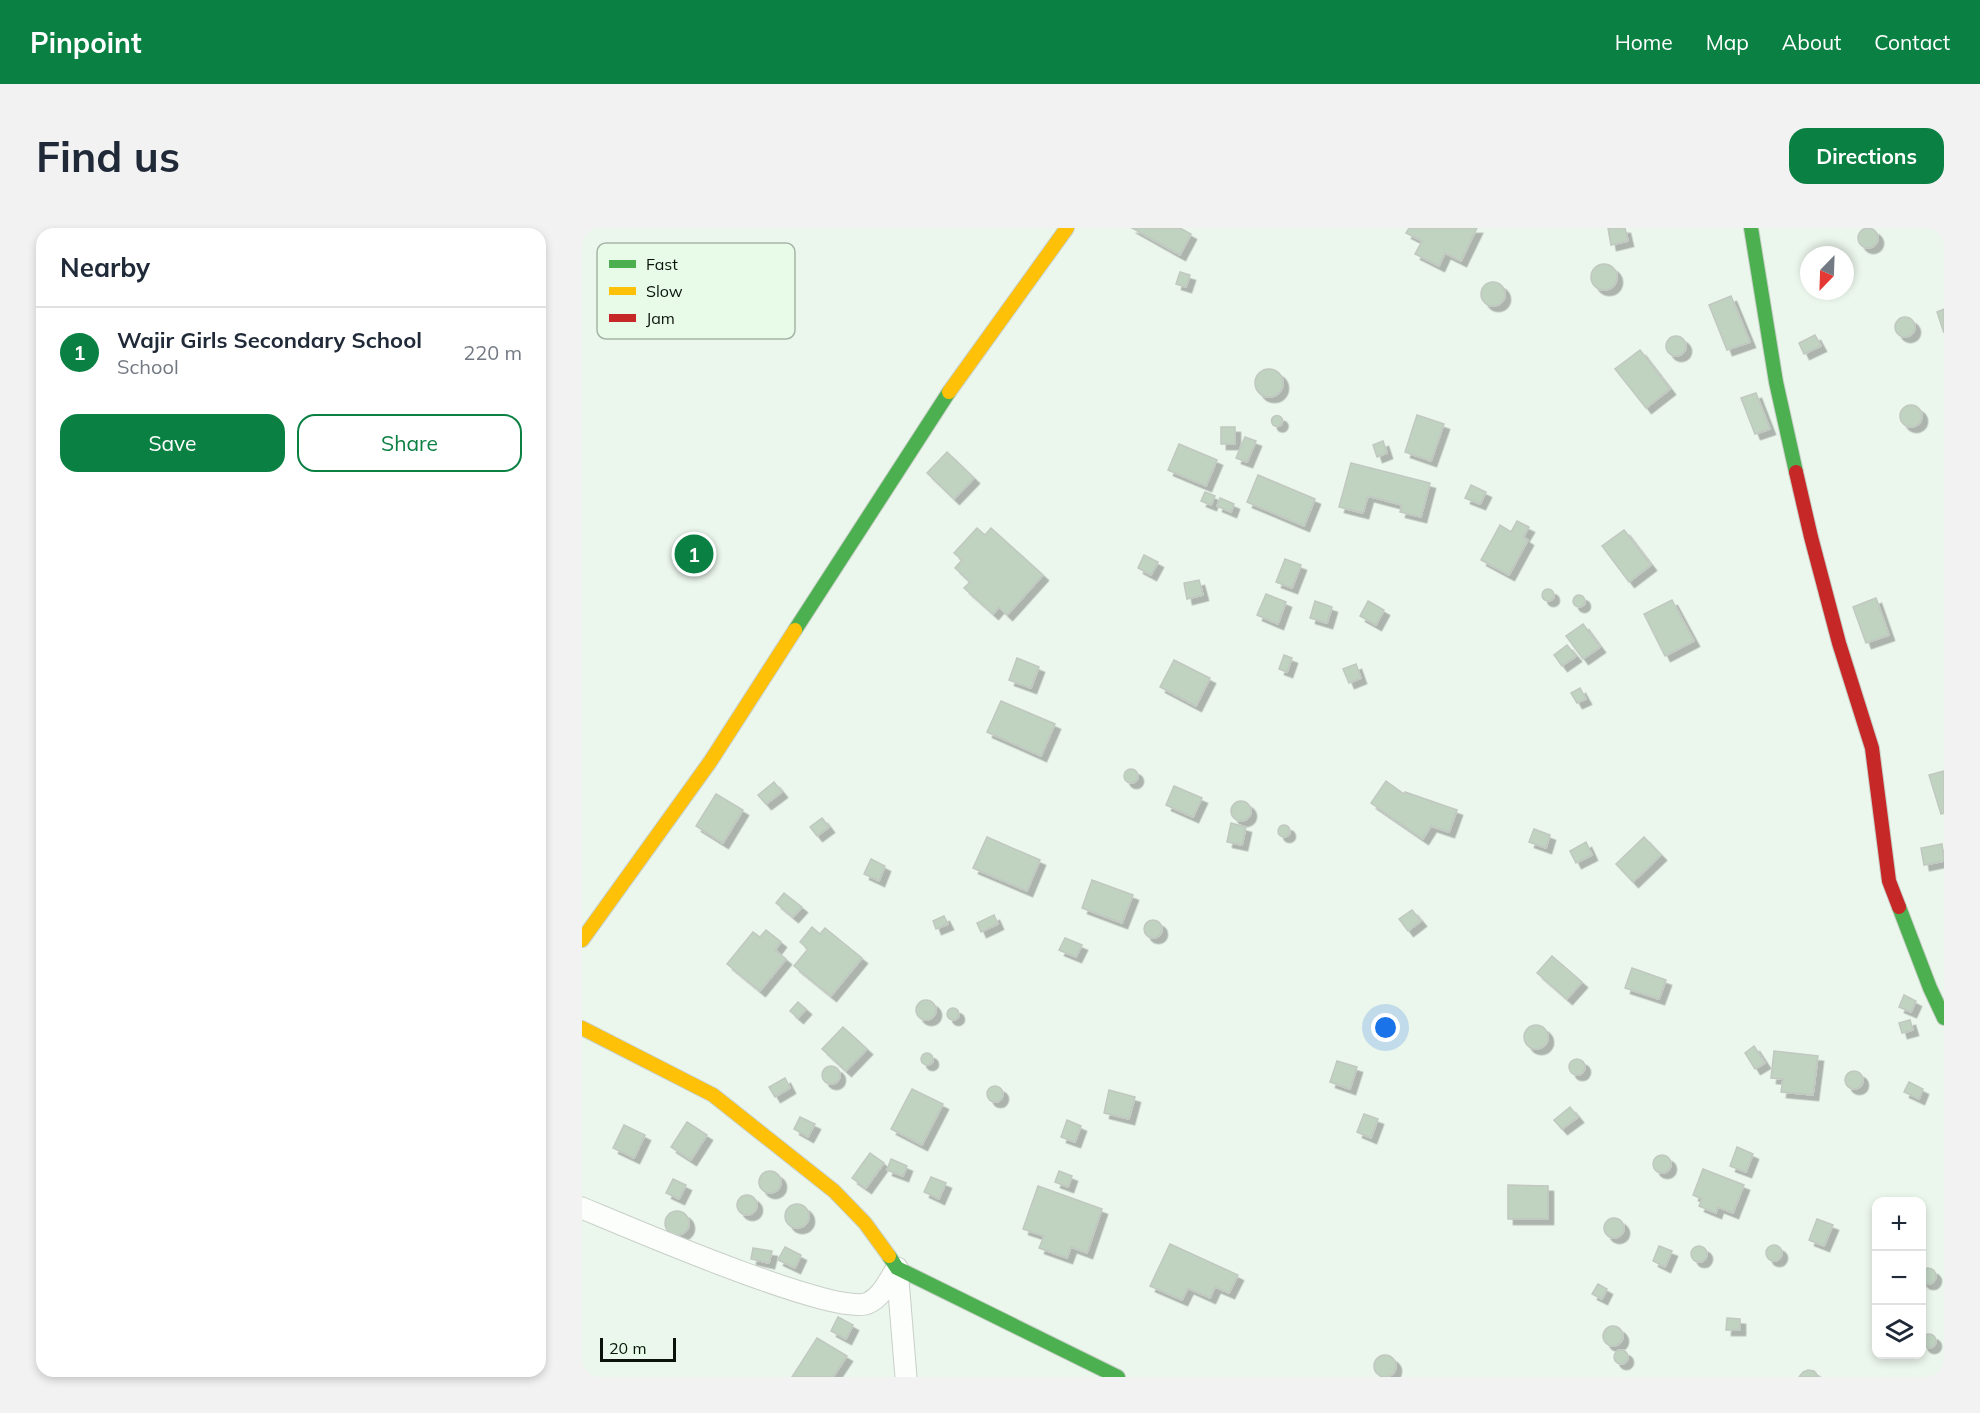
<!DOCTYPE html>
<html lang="en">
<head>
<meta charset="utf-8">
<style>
  body { margin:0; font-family:Mulish,sans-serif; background:#f2f2f3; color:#1f2937 }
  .controls { position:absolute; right:18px; bottom:18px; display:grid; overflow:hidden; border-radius:12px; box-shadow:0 3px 9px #0003 }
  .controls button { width:54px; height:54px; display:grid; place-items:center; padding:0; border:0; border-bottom:2px solid #e0e1e3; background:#fff; color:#1f2937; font:30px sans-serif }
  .compass { position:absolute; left:1218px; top:18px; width:54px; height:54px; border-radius:50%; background:#fff; box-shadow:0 3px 9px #0003; rotate:203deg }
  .scale { position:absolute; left:18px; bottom:15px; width:76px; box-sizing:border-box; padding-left:6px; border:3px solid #0b110b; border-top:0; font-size:16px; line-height:21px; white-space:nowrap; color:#0b110b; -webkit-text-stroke:4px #e7fbe8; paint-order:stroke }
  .you { position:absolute; left:804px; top:800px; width:21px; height:21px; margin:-15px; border:4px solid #fff; border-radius:50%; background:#1a73e8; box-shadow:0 0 0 9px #1a73e833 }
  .badge { display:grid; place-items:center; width:39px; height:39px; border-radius:50%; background:#0b8043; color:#fff; font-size:20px; font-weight:700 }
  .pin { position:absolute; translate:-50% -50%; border:3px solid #fff; box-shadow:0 2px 6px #0006 }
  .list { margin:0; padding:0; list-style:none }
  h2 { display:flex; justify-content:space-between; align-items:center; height:78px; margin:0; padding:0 24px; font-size:26px }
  h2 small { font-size:20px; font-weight:400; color:#747a83 }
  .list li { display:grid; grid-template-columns:39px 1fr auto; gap:18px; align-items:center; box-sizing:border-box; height:90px; padding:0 24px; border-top:2px solid #e0e1e3 }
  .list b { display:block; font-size:22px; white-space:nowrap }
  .list p { margin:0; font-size:20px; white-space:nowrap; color:#747a83 }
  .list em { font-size:20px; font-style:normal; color:#747a83 }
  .actions { display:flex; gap:12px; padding:18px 24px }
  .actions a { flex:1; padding:14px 0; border:2px solid #0b8043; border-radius:18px; text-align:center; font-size:21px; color:#0b8043 }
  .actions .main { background:#0b8043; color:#fff }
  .icon { flex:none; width:33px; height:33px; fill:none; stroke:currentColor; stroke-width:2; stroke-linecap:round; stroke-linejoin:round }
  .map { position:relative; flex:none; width:1362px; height:1149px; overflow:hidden; border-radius:18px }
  header { display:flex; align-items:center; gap:36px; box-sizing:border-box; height:84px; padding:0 30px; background:#0b8043; color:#fff }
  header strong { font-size:28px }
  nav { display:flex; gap:33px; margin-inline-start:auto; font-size:21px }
  .intro { display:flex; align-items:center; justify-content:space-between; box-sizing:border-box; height:144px; padding:0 36px }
  h1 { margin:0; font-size:42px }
  .button { padding:15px 27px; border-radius:18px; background:#0b8043; color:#fff; font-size:21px; font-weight:700 }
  main { display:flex; gap:36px; padding:0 36px }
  aside { flex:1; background:#fff; border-radius:18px; box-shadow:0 3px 9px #0003 }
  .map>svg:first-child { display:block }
</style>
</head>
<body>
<header>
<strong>Pinpoint</strong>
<nav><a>Home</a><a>Map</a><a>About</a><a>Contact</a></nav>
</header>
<div class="intro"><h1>Find us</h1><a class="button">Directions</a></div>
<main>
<aside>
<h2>Nearby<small></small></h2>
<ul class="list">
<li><span class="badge">1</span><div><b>Wajir Girls Secondary School</b><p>School</p></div><em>220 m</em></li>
</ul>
<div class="actions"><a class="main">Save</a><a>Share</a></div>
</aside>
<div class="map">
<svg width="1362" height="1149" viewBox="0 0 1362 1149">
  <defs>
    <filter id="shadow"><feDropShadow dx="5.5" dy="5.5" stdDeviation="0" flood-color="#0004"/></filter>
  </defs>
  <rect width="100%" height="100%" fill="#ebf6ec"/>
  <g fill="#c0d3c1" stroke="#c0c8c0" stroke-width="1.5" filter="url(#shadow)">
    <circle cx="1286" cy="10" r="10"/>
    <polygon points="550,0 598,0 609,6 598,27"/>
    <polygon points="827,0 895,0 879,33 863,25 857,38 833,26 840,13 824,5"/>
    <polygon points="1026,0 1043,0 1046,13 1029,17"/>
    <circle cx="1022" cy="49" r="13"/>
    <polygon points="598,44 608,47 604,59 594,56"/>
    <circle cx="911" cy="66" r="12"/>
    <polygon points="1149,68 1168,114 1145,122 1127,77"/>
    <polygon points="1362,81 1362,105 1355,84"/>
    <circle cx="1323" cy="99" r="10"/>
    <polygon points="1233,107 1239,118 1222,126 1217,115"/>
    <circle cx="1094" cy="118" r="10"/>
    <polygon points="1058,122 1088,161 1064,180 1033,141"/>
    <circle cx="687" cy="155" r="14"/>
    <polygon points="1174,165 1188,201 1173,206 1159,170"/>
    <circle cx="1329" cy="188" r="11"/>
    <polygon points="835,187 862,196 849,233 823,224"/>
    <circle cx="695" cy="193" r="5.5"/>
    <rect x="639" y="199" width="14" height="17"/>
    <polygon points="663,209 674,213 665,234 654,230"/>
    <polygon points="801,213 805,225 795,229 791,217"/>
    <polygon points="597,216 635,232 624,258 586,242"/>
    <polygon points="365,224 392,250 372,271 345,245"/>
    <polygon points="769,235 848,255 839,289 818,284 820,277 786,268 781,285 757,279"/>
    <polygon points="676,247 733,271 722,298 665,274"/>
    <polygon points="889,257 904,264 898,276 883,270"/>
    <polygon points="623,264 633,268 629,277 619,273"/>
    <polygon points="638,270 652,276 649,284 635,278"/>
    <polygon points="935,293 947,299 941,309 946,312 927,347 899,332 918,297 929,304"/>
    <polygon points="395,300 403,307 409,300 461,347 425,387 417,379 411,386 382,360 388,354 373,340 380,332 372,325"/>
    <polygon points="1042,302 1069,337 1047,354 1020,318"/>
    <polygon points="562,327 576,334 569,347 556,340"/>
    <polygon points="703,331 719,337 710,360 694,354"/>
    <polygon points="617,352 621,367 605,371 602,355"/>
    <circle cx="966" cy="367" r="6"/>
    <polygon points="684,366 704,374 696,396 675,387"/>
    <circle cx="997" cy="373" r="6"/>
    <polygon points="1294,370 1307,407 1284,415 1271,379"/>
    <polygon points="1090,372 1112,413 1083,428 1062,386"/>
    <polygon points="733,373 750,379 745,395 728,390"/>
    <polygon points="786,373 802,382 794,397 778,388"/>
    <polygon points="1001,396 1018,419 1001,431 984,408"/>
    <polygon points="985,417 994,428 980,438 972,427"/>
    <polygon points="702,427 710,430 705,444 697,441"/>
    <polygon points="435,430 457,439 449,460 427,452"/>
    <polygon points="592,432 628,450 614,478 578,459"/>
    <polygon points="774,436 779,450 767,455 761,441"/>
    <polygon points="998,460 1004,471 995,475 989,465"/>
    <polygon points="419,473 473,496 459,528 405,504"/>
    <circle cx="549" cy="548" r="7"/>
    <polygon points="1362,543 1362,585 1359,586 1347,547"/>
    <polygon points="804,553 822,566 823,564 875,582 867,604 849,598 841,611 789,575"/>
    <polygon points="192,554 200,564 184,576 176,567"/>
    <polygon points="592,558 620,570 611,589 584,577"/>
    <polygon points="134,566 161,582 141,615 114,598"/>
    <circle cx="659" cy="583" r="10"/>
    <polygon points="240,590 247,599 235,608 228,599"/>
    <polygon points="649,595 664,599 660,617 645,614"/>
    <circle cx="702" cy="603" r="6"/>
    <polygon points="952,601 968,607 964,620 947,614"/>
    <polygon points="405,609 458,632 445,663 391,640"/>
    <polygon points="1062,609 1079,627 1051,654 1034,636"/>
    <polygon points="1004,614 1010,627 994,635 988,623"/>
    <polygon points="1360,616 1362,633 1342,637 1339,620"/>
    <polygon points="289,631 303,638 297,653 282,646"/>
    <polygon points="510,652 551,667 540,695 500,680"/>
    <polygon points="202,665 220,679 211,689 194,675"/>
    <polygon points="830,682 839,693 826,703 817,691"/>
    <polygon points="412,687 416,696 399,704 395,695"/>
    <polygon points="362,688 366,696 354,701 351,693"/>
    <circle cx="571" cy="701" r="9"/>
    <polygon points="230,699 238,706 243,700 280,730 249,768 212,738 226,721 218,714"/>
    <polygon points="184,702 199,714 193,722 204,731 178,763 145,736 171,704 178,709"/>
    <polygon points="483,710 500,717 494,729 477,722"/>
    <polygon points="970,728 1000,754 985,771 955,745"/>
    <polygon points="1050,740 1084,752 1077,771 1043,760"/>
    <polygon points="1322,767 1334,773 1329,784 1317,779"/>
    <circle cx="344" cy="782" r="10"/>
    <polygon points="216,774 224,781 216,790 208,783"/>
    <circle cx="371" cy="786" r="6"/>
    <polygon points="1328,792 1331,802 1320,805 1317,795"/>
    <circle cx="954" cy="809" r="12"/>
    <polygon points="261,799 285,821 264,843 240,821"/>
    <polygon points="1172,818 1183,835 1173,841 1163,825"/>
    <polygon points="1192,823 1236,828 1231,867 1199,864 1201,851 1189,850"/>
    <circle cx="345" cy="831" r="6"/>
    <circle cx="995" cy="839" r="8"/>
    <polygon points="755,833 775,839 768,861 748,854"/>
    <circle cx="249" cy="847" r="9"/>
    <circle cx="1272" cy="852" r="9"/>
    <polygon points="203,850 208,860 193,869 187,859"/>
    <polygon points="1327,854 1341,861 1337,871 1322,864"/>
    <circle cx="413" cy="866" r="8"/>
    <polygon points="330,861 361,876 340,917 309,901"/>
    <polygon points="527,862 553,869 547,891 522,885"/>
    <polygon points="988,879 996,889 980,901 972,892"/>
    <polygon points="782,886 796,891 789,910 775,904"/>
    <polygon points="218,889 233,896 226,909 212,901"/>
    <polygon points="485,892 499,898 493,914 479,909"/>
    <polygon points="105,894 125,907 109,932 89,919"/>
    <polygon points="42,897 63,907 52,930 31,920"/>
    <polygon points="1155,919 1171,926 1164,944 1148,938"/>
    <polygon points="288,925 302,935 284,960 270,950"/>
    <circle cx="1080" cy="936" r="9"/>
    <polygon points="309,931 325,938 321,948 305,942"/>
    <polygon points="1121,941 1162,957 1151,985 1136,979 1134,985 1117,978 1120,971 1111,967"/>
    <circle cx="188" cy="954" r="11"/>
    <polygon points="477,943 490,948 486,959 473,954"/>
    <polygon points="349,949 364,955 357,971 342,964"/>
    <polygon points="91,951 104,957 97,971 84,965"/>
    <polygon points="926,957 966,958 966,991 926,991"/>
    <polygon points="456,958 520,981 505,1025 489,1019 485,1030 457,1020 462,1008 441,1001"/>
    <circle cx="165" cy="977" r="10"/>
    <circle cx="215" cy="988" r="12"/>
    <circle cx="95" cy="995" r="12"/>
    <circle cx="1032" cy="1000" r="10"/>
    <polygon points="1235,991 1251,997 1242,1018 1227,1012"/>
    <polygon points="588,1016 656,1047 647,1065 633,1059 628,1070 606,1060 600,1072 568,1058"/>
    <circle cx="1192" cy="1025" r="8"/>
    <circle cx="1117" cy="1026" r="8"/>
    <polygon points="1077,1018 1090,1023 1083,1039 1071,1033"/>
    <polygon points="203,1019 219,1027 213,1040 196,1032"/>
    <polygon points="171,1020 190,1023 187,1035 169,1031"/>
    <circle cx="1346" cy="1048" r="8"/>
    <polygon points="1016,1056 1025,1061 1020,1071 1010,1066"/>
    <polygon points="256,1089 271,1097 264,1111 249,1103"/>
    <polygon points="1145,1090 1158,1091 1158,1102 1144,1102"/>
    <circle cx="1031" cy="1108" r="10"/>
    <circle cx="1347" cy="1113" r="7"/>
    <polygon points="235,1110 265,1128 251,1149 210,1149"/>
    <circle cx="1039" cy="1129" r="7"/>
    <circle cx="803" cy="1138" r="11"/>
    <polygon points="1226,1142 1232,1143 1237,1149 1217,1149 1221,1144"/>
  </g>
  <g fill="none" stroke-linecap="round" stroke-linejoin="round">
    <g stroke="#c8d0c8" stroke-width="23">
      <g id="street">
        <path d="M 0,980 C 41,997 256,1090 286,1075 C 300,1069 307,1052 315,1040"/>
        <polyline points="315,1040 324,1149"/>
      </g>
    </g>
    <g stroke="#c8d0c8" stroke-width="16">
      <g id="fast">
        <polyline points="1169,0 1194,154 1214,244"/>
        <polyline points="213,402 367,164"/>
        <polyline points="1317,679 1348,760 1362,790"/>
        <polyline points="307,1028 315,1040 536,1149"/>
      </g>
    </g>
    <g stroke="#c8d0c8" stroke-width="16">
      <g id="slow">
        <polyline points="367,164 485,0"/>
        <polyline points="0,712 128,534 213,402"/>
        <polyline points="0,800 131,867 252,963 283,995 307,1028"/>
      </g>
    </g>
    <g stroke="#c8d0c8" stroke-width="16">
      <polyline id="jam" points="1214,244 1229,309 1257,415 1290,520 1307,653 1317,679"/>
    </g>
    <use href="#street" stroke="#fcfefc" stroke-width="21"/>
    <use href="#fast" stroke="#4caf50" stroke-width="14"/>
    <use href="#slow" stroke="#ffc107" stroke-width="14"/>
    <use href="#jam" stroke="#c62828" stroke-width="14"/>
  </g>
  <rect x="15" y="15" width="198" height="96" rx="9" fill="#e7fbe8" stroke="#a5b5a6" stroke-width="1.5"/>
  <rect x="27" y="32" width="27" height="8" fill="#4caf50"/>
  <rect x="27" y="59" width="27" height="8" fill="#ffc107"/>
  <rect x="27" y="86" width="27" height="8" fill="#c62828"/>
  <g font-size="16" fill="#0b110b">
    <text x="64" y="42">Fast</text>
    <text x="64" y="69">Slow</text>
    <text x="64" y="96">Jam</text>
  </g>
</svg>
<div class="controls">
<button>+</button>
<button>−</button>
<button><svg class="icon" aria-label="layers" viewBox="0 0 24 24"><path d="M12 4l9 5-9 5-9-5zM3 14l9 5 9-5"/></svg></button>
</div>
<svg class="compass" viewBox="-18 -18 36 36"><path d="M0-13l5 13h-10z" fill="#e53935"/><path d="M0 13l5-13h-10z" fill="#747a83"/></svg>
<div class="scale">20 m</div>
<div class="you"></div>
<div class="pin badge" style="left:112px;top:326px">1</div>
</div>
</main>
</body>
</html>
